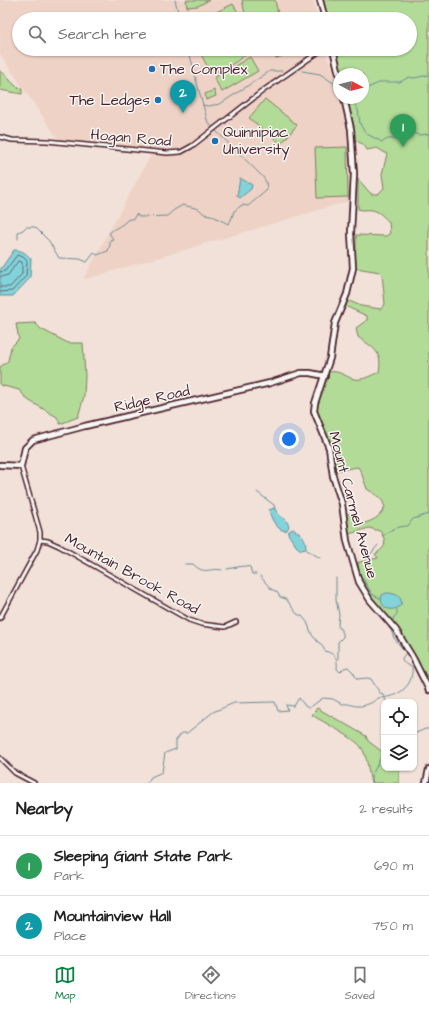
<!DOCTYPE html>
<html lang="en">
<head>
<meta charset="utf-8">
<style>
  body { margin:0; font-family:"Architects Daughter",sans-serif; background:#f6f6f6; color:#222 }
  .controls { position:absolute; right:12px; bottom:12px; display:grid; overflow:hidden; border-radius:8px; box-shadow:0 1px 3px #0004 }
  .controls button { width:36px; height:36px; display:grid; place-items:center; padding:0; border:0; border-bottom:1px solid #e0e0e0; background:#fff; color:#222; font:20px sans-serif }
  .compass { position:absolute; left:333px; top:68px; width:36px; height:36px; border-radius:50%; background:#fff; box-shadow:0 1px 3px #0004; rotate:97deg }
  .you { position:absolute; left:289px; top:439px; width:14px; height:14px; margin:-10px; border:3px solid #fff; border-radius:50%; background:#1a73e8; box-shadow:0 0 0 6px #1a73e833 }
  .badge { display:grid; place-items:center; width:26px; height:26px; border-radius:50%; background:#0b8043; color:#fff; font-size:13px; font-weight:700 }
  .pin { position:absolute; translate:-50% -33px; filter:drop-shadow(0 1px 2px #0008) }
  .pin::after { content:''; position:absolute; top:21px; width:14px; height:12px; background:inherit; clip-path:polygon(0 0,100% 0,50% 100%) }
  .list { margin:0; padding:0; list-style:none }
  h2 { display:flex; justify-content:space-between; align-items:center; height:52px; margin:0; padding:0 16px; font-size:17px }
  h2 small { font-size:13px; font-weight:400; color:#767676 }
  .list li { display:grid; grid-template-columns:26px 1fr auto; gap:12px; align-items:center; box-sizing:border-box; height:60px; padding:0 16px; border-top:1px solid #e0e0e0 }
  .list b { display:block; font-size:15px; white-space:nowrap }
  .list p { margin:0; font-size:13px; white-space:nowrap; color:#767676 }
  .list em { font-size:13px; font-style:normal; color:#767676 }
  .icon { flex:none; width:22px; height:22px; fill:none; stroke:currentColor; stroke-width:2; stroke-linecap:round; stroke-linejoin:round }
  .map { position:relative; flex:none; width:429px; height:783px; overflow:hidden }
  .search { position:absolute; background:#fff; box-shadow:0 1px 3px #0004; left:12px; right:12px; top:12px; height:44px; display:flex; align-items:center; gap:10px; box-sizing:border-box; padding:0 14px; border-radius:22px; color:#767676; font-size:15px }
  .sheet { height:172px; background:#fff }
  nav { display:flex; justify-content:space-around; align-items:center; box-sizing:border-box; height:56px; border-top:1px solid #e0e0e0; background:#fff; font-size:11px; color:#767676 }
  nav a { display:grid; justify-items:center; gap:2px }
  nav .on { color:#0b8043 }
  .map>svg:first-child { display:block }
</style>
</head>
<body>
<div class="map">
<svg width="429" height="783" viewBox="0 0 429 783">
  <rect width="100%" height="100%" fill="#f1e1d8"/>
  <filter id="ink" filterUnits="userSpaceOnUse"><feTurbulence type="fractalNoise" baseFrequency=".025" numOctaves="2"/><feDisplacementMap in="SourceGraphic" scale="8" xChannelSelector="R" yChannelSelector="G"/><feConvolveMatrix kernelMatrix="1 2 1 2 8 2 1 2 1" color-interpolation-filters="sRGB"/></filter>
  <g filter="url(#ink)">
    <polygon fill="#eed2c5" points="0,0 313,0 318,19 19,19 19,49 324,49 335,76 347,131 350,180 349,201 86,279 84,278 154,149 58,139 0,54"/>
    <g fill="#b2db97" stroke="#7e7d61">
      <polygon points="186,0 209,0 198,6 187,7"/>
      <polygon points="242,0 275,0 279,19 246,19"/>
      <path d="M 322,0 L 429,0 L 429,686 L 399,632 L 368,594 L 363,584 L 355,563 L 378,558 L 375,554 C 387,547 387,542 380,531 L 369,528 L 349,534 L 346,512 L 361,524 C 373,521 379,518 385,507 L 381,498 L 367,489 L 361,472 L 358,467 L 334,471 L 316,409 L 329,372 C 339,370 344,376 354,379 C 362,381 372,375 379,372 C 383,351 373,348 358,337 L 356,328 L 367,320 L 367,316 L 345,306 L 347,300 L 361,306 L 381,309 L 385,304 L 382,274 L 380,272 L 356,268 L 354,265 L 354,251 L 356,249 L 356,235 L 386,236 L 390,233 L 389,222 C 384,217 379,211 372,210 C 367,209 363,211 358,209 L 358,179 L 371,194 L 378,194 L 384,188 L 382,174 L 387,154 L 377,148 L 367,150 L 363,144 L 354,140 L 354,131 L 347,98 L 363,98 L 363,74 L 342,74 L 335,49 L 410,49 L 410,19 L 328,19 Z"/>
      <polygon points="233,4 242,19 202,19 206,17"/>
      <path d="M 198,49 L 250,49 C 241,61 225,69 211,73 Z"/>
      <polygon points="273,49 306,49 276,58"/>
      <polygon points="250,57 258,71 222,92 214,78"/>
      <path d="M 0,71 C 10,76 9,84 22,89 L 22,94 L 0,90 Z"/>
      <polygon points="214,90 216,96 206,100 205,94"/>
      <polygon points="265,99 297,125 281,144 249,118"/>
      <polygon points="347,147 348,197 317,198 315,148"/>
      <polygon points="35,323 41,329 68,343 83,343 85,376 84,396 78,417 60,424 57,417 28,400 19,390 0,385 0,367 8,361 11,347 19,339 16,324"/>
      <path d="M 317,708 L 366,736 L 368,741 L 384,753 L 384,768 L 401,768 L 399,770 L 399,783 L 371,783 C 368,772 368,757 361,747 C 355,738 323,722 312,715 Z"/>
    </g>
    <g fill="#82d3da" stroke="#6c8b94">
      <polygon points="240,178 252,185 251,189 240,198 237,196"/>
      <path d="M 14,250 C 22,250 26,253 31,259 L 30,278 L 13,296 L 0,296 L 0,270 Z"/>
      <path d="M 274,508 L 279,515 L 286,520 L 289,526 L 287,530 L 285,531 C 276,529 271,519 269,510 Z"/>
      <path d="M 293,529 C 303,536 306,537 306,549 L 301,550 L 296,546 L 288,534 L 289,531 Z"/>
      <path d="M 386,593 C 395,593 403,596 401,605 C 392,614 378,608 382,595 Z"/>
    </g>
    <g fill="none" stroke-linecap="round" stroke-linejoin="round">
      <g stroke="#606771" stroke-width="1">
        <polyline points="0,272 5,271 17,255 23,257 27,261 26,276 12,291 0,292"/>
        <polyline points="0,277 8,275 18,261 22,262 22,274 10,287 0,287"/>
      </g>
      <g stroke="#6c8b94" stroke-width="1">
        <polyline points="175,0 180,19"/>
        <polyline points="188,49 195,73"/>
        <polyline points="302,71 320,74 335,84"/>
        <polyline points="195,76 208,123 213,127"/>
        <polyline points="363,90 381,82 400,82 409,77 414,78 429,75"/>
        <polyline points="351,98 358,110 360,123 362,128 367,134 382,142 388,139 405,139 414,133 418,135 429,134"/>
        <polyline points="203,105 208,106 220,104 270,71 282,71"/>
        <path d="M 18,239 L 18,232 L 23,230 L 26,227 L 35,227 L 49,241 L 59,258 L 80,259 L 87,262 L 94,253 L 97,255 L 108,251 L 110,245 L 110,240 L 113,239 L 109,233 C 114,228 123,226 127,220 L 134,218 L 136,214 L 140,217 L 167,216 L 174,210 L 183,205 L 199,209 L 204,214 L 211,215 L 228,224 L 231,220 L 234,211 L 242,205 L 248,206 L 266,191 L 267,190 L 266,182 L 263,177 L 216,131"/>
        <polyline points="257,492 274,505 275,509"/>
        <path d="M 383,536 C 389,530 398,526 408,526 L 413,519 L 429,514"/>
        <polyline points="307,550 320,558"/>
        <polyline points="364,557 370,555 378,545"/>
        <polyline points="358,563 359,572 372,594 381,599"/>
        <path d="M 185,564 L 193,564 C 205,576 210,567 222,570"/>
        <polyline points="227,569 243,566 250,567 252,574 256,574"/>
        <path d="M 260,576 L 271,589 L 277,592 L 280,597 L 286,599 L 297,614 L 302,616 L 307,622 L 312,635 L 318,642 L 321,644 L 325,651 C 336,654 338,659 337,669 L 340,672 L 344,668 L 348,667 L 353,672 L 357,679 L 367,678 L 371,679 L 380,693 L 383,694 L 386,701"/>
        <polyline points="336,578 336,600 339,614 338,626 343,633 343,637 338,642 338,659"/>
        <polyline points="392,622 394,617 397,614 397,609"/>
        <polyline points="414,734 425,729 429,729"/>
        <path d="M 147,783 L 151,777 L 162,772 L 165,753 L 176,749 L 176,740 L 182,733 L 187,733 L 213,712 L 234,703 L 275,702 L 278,711 L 288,710 L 286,705 L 294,706 L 299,698 L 305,706 L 309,708 L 323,698 L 333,699 L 342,704 C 350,703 351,706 358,706 C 363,707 375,702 378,698 C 397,698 414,687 412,667 C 407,665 403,664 402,658 L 406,653 L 394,638 L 391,630 L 389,628 L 389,625"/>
        <polyline points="373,783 371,777 381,757"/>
      </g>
      <g stroke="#4a1f2b" stroke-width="6">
        <g id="street">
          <polyline points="0,137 12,140 47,141 167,153 181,152 192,146 264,90 323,49"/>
          <polyline points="40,540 48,541 59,546 189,620 201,624 225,627 236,622"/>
          <polyline points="0,618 37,550 40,540 40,532 21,466"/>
          <polyline points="0,758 15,773 34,783"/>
        </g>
      </g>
      <g stroke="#4a1f2b" stroke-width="8">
        <g id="secondary">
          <polyline points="320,0 325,19"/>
          <polyline points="333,49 339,74"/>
          <polyline points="344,98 351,129 354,174 351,233 353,268 347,294 335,323 330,358 315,403 314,411 329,448 333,476 342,504 347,541 359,582 370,600 396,630 413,658 429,690"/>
          <polyline points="0,465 21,466 25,448 33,440 85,426 270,383 301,373 310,373 325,376"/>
          <polyline points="426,783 429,769"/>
        </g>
      </g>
      <use href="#street" stroke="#f6f6f2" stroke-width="3"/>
      <use href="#secondary" stroke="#f6f6f2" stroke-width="4.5"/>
    </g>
  </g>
  <g fill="#1f6fb2" stroke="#f6f6f2" stroke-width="1.5">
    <circle cx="152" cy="69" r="4"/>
    <circle cx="158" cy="100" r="4"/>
    <circle cx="215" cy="141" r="4"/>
  </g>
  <g text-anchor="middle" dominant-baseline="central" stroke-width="3" stroke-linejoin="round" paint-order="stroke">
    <g font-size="15" fill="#4a1f2b" stroke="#f6f6f2" text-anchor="start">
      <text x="160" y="69">The Complex</text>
      <text x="150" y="100" text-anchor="end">The Ledges</text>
      <text x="223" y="132">Quinnipiac<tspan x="223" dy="17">University</tspan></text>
    </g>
    <g font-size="15" fill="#4a1f2b" stroke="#f6f6f2">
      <text transform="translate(131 138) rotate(5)">Hogan Road</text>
      <text transform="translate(152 399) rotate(-13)">Ridge Road</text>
      <text transform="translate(353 505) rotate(75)">Mount Carmel Avenue</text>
      <text transform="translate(132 574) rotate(29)">Mountain Brook Road</text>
    </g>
  </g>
</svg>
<div class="controls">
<button><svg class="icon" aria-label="locate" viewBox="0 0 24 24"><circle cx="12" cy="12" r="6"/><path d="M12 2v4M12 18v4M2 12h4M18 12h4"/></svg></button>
<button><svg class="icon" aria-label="layers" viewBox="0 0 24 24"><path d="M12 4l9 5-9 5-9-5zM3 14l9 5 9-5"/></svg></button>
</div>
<svg class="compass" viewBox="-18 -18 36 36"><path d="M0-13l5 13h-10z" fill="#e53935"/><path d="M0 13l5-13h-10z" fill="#767676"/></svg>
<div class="you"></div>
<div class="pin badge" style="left:403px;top:147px;background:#2e9e5b">1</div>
<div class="pin badge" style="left:183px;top:113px;background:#0f9aa8">2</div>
<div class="search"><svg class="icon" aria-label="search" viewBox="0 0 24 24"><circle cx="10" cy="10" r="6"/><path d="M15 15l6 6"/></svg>Search here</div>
</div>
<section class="sheet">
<h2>Nearby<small>2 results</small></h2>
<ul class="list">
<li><span class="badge" style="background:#2e9e5b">1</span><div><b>Sleeping Giant State Park</b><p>Park</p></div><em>690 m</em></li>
<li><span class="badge" style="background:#0f9aa8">2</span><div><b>Mountainview Hall</b><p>Place</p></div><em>750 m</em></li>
</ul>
</section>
<nav>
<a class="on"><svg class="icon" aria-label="map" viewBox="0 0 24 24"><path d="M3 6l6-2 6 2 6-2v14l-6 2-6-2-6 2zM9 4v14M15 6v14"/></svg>Map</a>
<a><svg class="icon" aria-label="directions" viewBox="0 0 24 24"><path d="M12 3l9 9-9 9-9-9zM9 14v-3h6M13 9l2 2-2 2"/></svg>Directions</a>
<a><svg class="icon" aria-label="saved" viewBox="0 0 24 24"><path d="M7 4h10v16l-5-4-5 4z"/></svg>Saved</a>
</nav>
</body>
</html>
